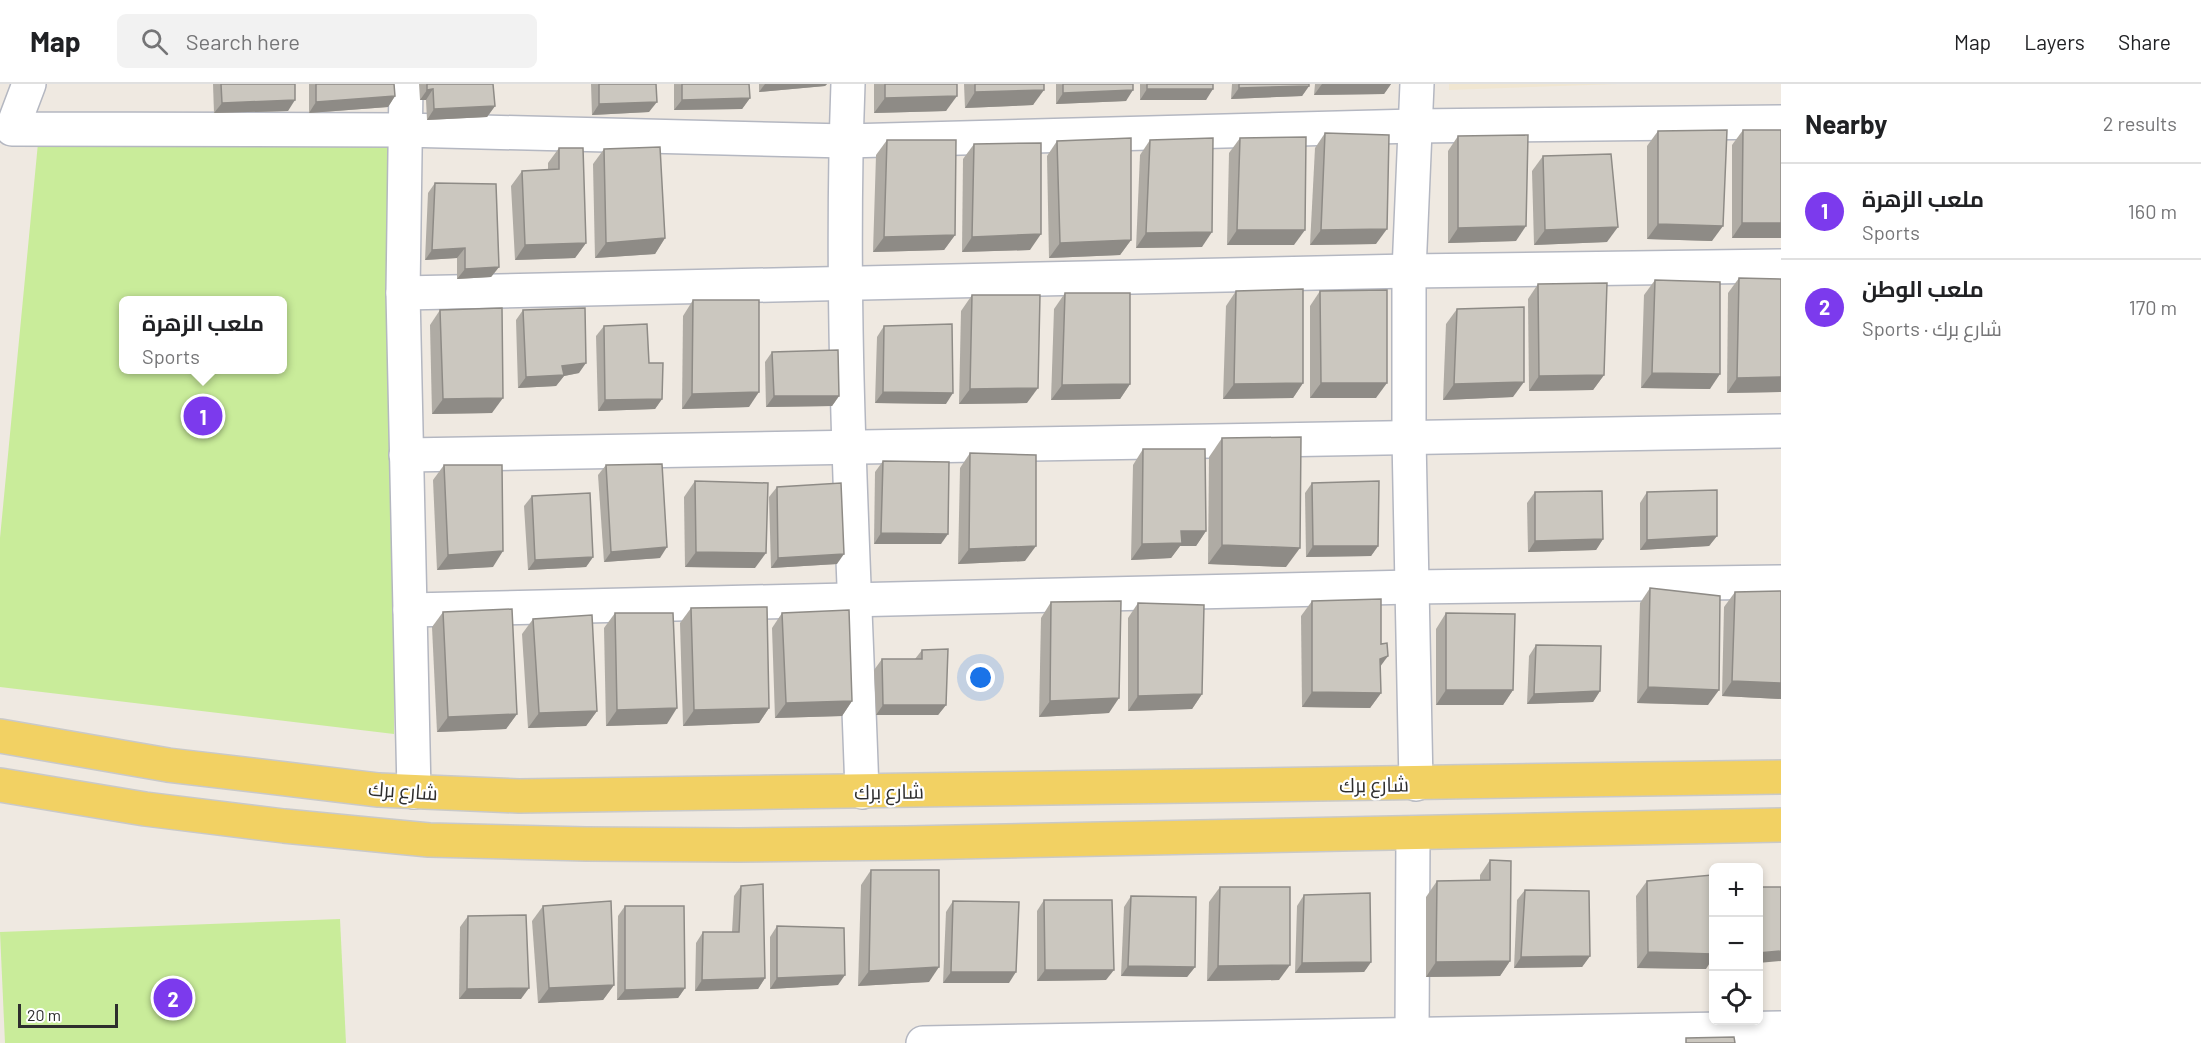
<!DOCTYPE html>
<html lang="en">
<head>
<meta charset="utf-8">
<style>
  body { margin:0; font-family:Barlow,Cairo,sans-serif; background:#f2f2f2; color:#202124 }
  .controls { position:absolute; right:18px; bottom:18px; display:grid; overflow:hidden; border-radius:9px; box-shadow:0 3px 9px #0003 }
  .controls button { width:54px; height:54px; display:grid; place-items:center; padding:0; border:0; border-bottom:2px solid #e0e0e0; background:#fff; color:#202124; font:30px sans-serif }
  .scale { position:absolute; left:18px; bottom:15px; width:100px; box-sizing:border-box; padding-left:6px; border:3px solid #2e2e2e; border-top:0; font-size:16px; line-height:21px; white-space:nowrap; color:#2e2e2e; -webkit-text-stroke:4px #fff; paint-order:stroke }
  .you { position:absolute; left:981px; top:594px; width:21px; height:21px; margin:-15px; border:4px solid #fff; border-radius:50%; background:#1a73e8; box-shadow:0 0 0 9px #1a73e833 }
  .badge { display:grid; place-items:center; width:39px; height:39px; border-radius:50%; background:#7c3aed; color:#fff; font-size:20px; font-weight:700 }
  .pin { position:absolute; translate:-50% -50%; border:3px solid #fff; box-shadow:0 2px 6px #0006 }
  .popup { position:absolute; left:119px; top:212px; width:168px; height:78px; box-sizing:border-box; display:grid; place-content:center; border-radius:9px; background:#fff; filter:drop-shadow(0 2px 4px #0005); font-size:20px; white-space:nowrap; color:#757577 }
  .popup b { font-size:22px; color:#202124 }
  .popup::after { content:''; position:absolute; left:50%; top:100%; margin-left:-12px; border:12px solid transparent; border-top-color:#fff }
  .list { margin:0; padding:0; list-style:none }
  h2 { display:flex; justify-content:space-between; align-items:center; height:78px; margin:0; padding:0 24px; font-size:26px }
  h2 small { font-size:20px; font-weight:400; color:#757577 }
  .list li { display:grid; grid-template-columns:39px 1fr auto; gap:18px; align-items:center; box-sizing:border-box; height:96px; padding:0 24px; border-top:2px solid #e0e0e0 }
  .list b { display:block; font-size:22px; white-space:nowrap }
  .list p { margin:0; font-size:20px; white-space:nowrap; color:#757577 }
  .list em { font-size:20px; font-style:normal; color:#757577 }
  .icon { flex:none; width:33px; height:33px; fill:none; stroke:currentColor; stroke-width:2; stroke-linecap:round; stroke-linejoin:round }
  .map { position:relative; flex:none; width:1781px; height:959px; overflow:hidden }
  header { display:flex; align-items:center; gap:36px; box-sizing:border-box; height:84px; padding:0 30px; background:#fff; border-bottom:2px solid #e0e0e0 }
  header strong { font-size:28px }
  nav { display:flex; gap:33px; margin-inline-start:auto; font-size:21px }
  .search { width:420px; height:54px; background:#f2f2f2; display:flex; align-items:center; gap:15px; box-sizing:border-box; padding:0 21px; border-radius:9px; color:#757577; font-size:22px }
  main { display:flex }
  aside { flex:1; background:#fff }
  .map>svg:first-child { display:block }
</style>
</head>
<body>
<header>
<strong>Map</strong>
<div class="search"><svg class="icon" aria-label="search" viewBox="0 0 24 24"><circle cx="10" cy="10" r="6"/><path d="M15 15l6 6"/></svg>Search here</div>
<nav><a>Map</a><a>Layers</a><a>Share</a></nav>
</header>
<main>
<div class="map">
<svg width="1781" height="959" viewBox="0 0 1781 959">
  <rect width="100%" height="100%" fill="#efe9e1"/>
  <polygon fill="#f0e6d1" points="1449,0 1618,0 1449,6"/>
  <g fill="#c9ec9a" fill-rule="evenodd">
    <path d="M 38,59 L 390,63 L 395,209 L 394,650 L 0,603 L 0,454 ZM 124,216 L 282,216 L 282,286 L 124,286 Z"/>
    <polygon points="340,835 346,959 5,959 0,848"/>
  </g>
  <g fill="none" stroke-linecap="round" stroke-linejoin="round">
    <g stroke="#b4b7c1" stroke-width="36">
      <g id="minor">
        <polyline points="29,0 12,45 404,46 846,57 1415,42 1781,38"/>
        <polyline points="406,0 403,209 414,708"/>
        <path d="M 848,0 C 839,236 854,472 862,708"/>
        <polyline points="403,209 1409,187 1781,182"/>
        <polyline points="406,371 1781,347"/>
        <polyline points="410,526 1412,503 1781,498"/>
        <polyline points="1416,700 1409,354 1409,187 1417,0"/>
        <polyline points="1412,950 1413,749"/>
        <polyline points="923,959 1781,944"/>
      </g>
    </g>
    <g stroke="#c9c9c9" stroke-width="36">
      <g id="major">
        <polyline points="0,652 168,681 379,706 519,712 1781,693"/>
        <polyline points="0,701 145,725 284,742 429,756 586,760 739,761 907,759 1781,741"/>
      </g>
    </g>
    <use href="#minor" stroke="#fff" stroke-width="33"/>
    <use href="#major" stroke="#f2d163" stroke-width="33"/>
  </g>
  <g fill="#afaba4">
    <polygon points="213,0 295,0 288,27 214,29"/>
    <polygon points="309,0 394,0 395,12 388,23 309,29"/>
    <polygon points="419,0 493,0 495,22 487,33 427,36 426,16 420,16"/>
    <polygon points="591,0 656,0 649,28 592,31"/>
    <polygon points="674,0 749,0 750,14 742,25 674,26"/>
    <polygon points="759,0 827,0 825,2 759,8"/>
    <polygon points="874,0 957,0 946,27 874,29"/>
    <polygon points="964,0 1044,0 1033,21 965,24"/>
    <polygon points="1056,0 1133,0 1126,17 1056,20"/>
    <polygon points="1140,0 1213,0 1206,16 1140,16"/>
    <polygon points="1232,0 1309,0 1309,2 1302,12 1231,15"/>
    <polygon points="1315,0 1391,0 1384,10 1314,11"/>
    <polygon points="1743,46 1781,154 1732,154 1732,61"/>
    <polygon points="1658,47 1712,157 1647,155 1647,62"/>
    <polygon points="1325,49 1376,160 1310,161 1315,64"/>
    <polygon points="1458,52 1516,157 1448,159 1448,67"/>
    <polygon points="1240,54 1294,161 1227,161 1229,69"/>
    <polygon points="887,56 955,151 944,166 873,168 876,71"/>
    <polygon points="1150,56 1202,163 1136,164 1140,71"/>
    <polygon points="1057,57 1131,156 1120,171 1049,174 1047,72"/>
    <polygon points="974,60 1030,166 962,168 963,75"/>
    <polygon points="559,64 586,159 575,174 515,176 511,102 522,87 548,86 548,79"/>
    <polygon points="604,65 665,154 655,170 595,174 593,80"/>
    <polygon points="1543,72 1607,158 1534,161 1532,87"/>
    <polygon points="435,99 499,183 491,193 457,195 457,174 425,176 428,109"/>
    <polygon points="1739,194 1781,195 1781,308 1727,309 1728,209"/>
    <polygon points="1655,196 1710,305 1641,304 1644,211"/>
    <polygon points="1538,200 1604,291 1593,306 1529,307 1528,215"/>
    <polygon points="1236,207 1303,299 1293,314 1223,315 1226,222"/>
    <polygon points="1320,207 1376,314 1310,314 1310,222"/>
    <polygon points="1065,209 1130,300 1120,315 1051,316 1054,225"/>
    <polygon points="972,211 1027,319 959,320 961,227"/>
    <polygon points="693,216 749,323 682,325 683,232"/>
    <polygon points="1457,225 1513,313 1443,316 1446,240"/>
    <polygon points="440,226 492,329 432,330 430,241"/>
    <polygon points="523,226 579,289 564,292 556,302 518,304 516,236"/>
    <polygon points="604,242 662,315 655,325 598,327 596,252"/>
    <polygon points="884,242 946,320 875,319 877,253"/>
    <polygon points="772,268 839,312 832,322 766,323 765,278"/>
    <polygon points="1222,354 1286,483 1208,480 1209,373"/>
    <polygon points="1143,365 1206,447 1196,462 1180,462 1171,474 1131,476 1133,381"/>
    <polygon points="970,369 1025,477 958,480 960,384"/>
    <polygon points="883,377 941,460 874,460 875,388"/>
    <polygon points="444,381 493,483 437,486 433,396"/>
    <polygon points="606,381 660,474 604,478 598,391"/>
    <polygon points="695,397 755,484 685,483 684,413"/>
    <polygon points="1312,399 1378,462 1371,472 1306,473 1305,409"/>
    <polygon points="777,403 837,480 771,484 769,413"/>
    <polygon points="1535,408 1603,455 1596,466 1528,468 1527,419"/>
    <polygon points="1647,408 1717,452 1709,462 1640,466 1640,419"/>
    <polygon points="532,412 593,473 586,483 528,486 524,422"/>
    <polygon points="1650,504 1708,621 1637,619 1640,519"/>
    <polygon points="1781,507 1781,615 1722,612 1724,523 1735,508"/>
    <polygon points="1312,517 1380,583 1381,609 1370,624 1302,623 1301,532"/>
    <polygon points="1051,518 1109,629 1039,633 1041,534"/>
    <polygon points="1138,519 1202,610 1192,625 1128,627 1128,534"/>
    <polygon points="691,524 769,624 759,639 683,642 680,539"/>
    <polygon points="443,528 517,630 506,645 437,648 432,543"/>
    <polygon points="615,529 667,640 606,642 604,544"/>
    <polygon points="782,529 852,617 842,632 775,634 772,544"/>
    <polygon points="1446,529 1513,606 1503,621 1436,621 1436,545"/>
    <polygon points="533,535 597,627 586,642 528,644 522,550"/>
    <polygon points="1536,561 1600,607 1593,618 1527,620 1529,572"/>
    <polygon points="922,566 946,621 938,631 876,631 874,586 882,575 915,575"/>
    <polygon points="1490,776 1510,877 1500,892 1426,893 1426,813 1437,797 1480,796 1480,791"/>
    <polygon points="871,786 929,898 858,902 861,801"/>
    <polygon points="1647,797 1706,885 1637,884 1636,812"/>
    <polygon points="741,802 765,894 758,905 695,907 696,859 703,848 732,848 734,812"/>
    <polygon points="1220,803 1279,896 1207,897 1209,818"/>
    <polygon points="1525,806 1590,872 1582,883 1514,884 1517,816"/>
    <polygon points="1304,811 1371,878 1364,888 1295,889 1297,822"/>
    <polygon points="1131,812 1195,883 1187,893 1121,892 1124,823"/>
    <polygon points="1044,816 1106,896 1037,897 1037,827"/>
    <polygon points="953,817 1009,899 943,899 946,828"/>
    <polygon points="543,822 614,901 603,916 538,919 532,837"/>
    <polygon points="625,822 685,904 678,914 617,916 618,832"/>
    <polygon points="468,832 521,915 459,915 460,843"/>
    <polygon points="777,842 838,901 770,905 770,853"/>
  </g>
  <g fill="#8e8b86">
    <polygon points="765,0 827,0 825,2 759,8"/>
    <polygon points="1322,0 1391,0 1384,10 1314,11"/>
    <polygon points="1309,2 1302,12 1231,15 1239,4"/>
    <polygon points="433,5 426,16 420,16 427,6"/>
    <polygon points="1147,5 1213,5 1206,16 1140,16"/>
    <polygon points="1044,6 1033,21 965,24 975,8"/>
    <polygon points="1133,6 1126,17 1056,20 1063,9"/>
    <polygon points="395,12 388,23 309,29 316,18"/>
    <polygon points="957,12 946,27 874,29 885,14"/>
    <polygon points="750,14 742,25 674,26 682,16"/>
    <polygon points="295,16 288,27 214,29 222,19"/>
    <polygon points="657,18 649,28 592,31 599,20"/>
    <polygon points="495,22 487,33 427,36 434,25"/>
    <polygon points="1742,139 1781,139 1781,154 1732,154"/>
    <polygon points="1658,140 1723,142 1712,157 1647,155"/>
    <polygon points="1526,142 1516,157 1448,159 1458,144"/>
    <polygon points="1618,143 1607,158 1534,161 1545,146"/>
    <polygon points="1387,145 1376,160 1310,161 1321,146"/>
    <polygon points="1237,146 1305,146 1294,161 1227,161"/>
    <polygon points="1212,148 1202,163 1136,164 1146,149"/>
    <polygon points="1041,150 1030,166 962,168 972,153"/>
    <polygon points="955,151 944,166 873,168 884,153"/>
    <polygon points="665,154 655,170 595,174 606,159"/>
    <polygon points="1131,156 1120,171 1049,174 1060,159"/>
    <polygon points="586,159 575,174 515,176 525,161"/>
    <polygon points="465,164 457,174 425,176 432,166"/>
    <polygon points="499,183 491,193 457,195 465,185"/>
    <polygon points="586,279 579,289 564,292 556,302 518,304 526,293 562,282"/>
    <polygon points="1652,289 1720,290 1710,305 1641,304"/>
    <polygon points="1604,291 1593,306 1529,307 1539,292"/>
    <polygon points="1781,293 1781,308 1727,309 1737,294"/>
    <polygon points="1524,298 1513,313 1443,316 1454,300"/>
    <polygon points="1303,299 1293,314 1223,315 1234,300"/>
    <polygon points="1321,299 1387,299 1376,314 1310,314"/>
    <polygon points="1130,300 1120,315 1051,316 1062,301"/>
    <polygon points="1038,304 1027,319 959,320 970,305"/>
    <polygon points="759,308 749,323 682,325 692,310"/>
    <polygon points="883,308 953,309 946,320 875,319"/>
    <polygon points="774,312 839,312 832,322 766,323"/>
    <polygon points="503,314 492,329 432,330 443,315"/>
    <polygon points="662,315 655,325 598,327 605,316"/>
    <polygon points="1181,447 1206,447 1196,462 1180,462 1171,474 1131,476 1142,460"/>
    <polygon points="881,449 948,450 941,460 874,460"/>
    <polygon points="1717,452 1709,462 1640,466 1647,456"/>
    <polygon points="1603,455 1596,466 1528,468 1535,457"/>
    <polygon points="1222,461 1300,464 1286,483 1208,480"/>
    <polygon points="1036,462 1025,477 958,480 969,465"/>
    <polygon points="1313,462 1378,462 1371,472 1306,473"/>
    <polygon points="667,463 660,474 604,478 611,468"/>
    <polygon points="503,467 493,483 437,486 448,471"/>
    <polygon points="696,468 766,469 755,484 685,483"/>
    <polygon points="844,470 837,480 771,484 778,474"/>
    <polygon points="593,473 586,483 528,486 535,476"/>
    <polygon points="1388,572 1377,587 1380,575"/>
    <polygon points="1732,597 1781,599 1781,615 1722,612"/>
    <polygon points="1648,603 1719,606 1708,621 1637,619"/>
    <polygon points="1446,606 1513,606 1503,621 1436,621"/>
    <polygon points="1600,607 1593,618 1527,620 1534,610"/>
    <polygon points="1312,608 1381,609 1370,624 1302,623"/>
    <polygon points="1202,610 1192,625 1128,627 1138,612"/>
    <polygon points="1119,614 1109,629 1039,633 1050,617"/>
    <polygon points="852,617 842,632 775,634 786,619"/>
    <polygon points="883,621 946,621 938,631 876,631"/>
    <polygon points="677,624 667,640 606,642 617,626"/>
    <polygon points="769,624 759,639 683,642 694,626"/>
    <polygon points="597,627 586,642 528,644 539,629"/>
    <polygon points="517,630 506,645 437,648 448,633"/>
    <polygon points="1781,867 1781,877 1758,879 1758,869"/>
    <polygon points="1648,868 1713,870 1713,874 1706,885 1637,884"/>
    <polygon points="1590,872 1582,883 1514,884 1521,873"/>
    <polygon points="1510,877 1500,892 1426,893 1436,878"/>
    <polygon points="1371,878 1364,888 1295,889 1302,879"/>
    <polygon points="1290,881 1279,896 1207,897 1218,882"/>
    <polygon points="1128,882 1195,883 1187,893 1121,892"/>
    <polygon points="939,883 929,898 858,902 869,887"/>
    <polygon points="1045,886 1114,886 1106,896 1037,897"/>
    <polygon points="951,888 1016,888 1009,899 943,899"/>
    <polygon points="845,891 838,901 770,905 777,894"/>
    <polygon points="765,894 758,905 695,907 702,896"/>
    <polygon points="614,901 603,916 538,919 549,904"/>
    <polygon points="529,904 521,915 459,915 467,905"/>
    <polygon points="685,904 678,914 617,916 625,906"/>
  </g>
  <g fill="#cbc7bf" stroke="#8e8b86" stroke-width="1.5">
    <polygon points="221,0 295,0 295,16 222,19"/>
    <polygon points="316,0 394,0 395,12 316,18"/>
    <polygon points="427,0 493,0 495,22 434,25 433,5 427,6"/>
    <polygon points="599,0 656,0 657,18 599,20"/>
    <polygon points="682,0 749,0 750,14 682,16"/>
    <polygon points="885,0 957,0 957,12 885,14"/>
    <polygon points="975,0 1044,0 1044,6 975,8"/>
    <polygon points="1063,0 1133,0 1133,6 1063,9"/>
    <rect x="1147" y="0" width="66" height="5"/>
    <polygon points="1239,0 1309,0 1309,2 1239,4"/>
    <polygon points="1727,46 1723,142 1658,140 1658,47"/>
    <polygon points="1743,46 1781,46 1781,139 1742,139"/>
    <polygon points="1325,49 1389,51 1387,145 1321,146"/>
    <polygon points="1528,51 1526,142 1458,144 1458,52"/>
    <polygon points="1306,53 1305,146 1237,146 1240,54"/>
    <polygon points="1131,54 1131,156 1060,159 1057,57"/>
    <polygon points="1213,54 1212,148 1146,149 1150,56"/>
    <polygon points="887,56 956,56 955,151 884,153"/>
    <polygon points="1041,59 1041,150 972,153 974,60"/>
    <polygon points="660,63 665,154 606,159 604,65"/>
    <polygon points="559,64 583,64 586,159 525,161 522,87 559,85"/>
    <polygon points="1611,70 1618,143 1545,146 1543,72"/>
    <polygon points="435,99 496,100 499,183 465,185 465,164 432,166"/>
    <polygon points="1739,194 1781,195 1781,293 1737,294"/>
    <polygon points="1655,196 1720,198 1720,290 1652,289"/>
    <polygon points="1607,199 1604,291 1539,292 1538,200"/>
    <polygon points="1303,205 1303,299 1234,300 1236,207"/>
    <polygon points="1387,206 1387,299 1321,299 1320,207"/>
    <polygon points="1065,209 1130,209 1130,300 1062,301"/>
    <polygon points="972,211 1040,211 1038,304 970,305"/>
    <polygon points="693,216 759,216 759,308 692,310"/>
    <polygon points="1524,223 1524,298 1454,300 1457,225"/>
    <polygon points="502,224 503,314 443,315 440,226"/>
    <polygon points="585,224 586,279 562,282 564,291 526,293 523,226"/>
    <polygon points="647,240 649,279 663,279 662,315 605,316 604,242"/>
    <polygon points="952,240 953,309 883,308 884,242"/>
    <polygon points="838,266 839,312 774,312 772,268"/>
    <polygon points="1301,353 1300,464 1222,461 1222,354"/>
    <polygon points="1143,365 1205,365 1206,447 1181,447 1182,459 1142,460"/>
    <polygon points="970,369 1036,371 1036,462 969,465"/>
    <polygon points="883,377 949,378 948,450 881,449"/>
    <polygon points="662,380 667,463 611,468 606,381"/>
    <polygon points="444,381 502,381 503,467 448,471"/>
    <polygon points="695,397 768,399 766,469 696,468"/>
    <polygon points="1379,397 1378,462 1313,462 1312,399"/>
    <polygon points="841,399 844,470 778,474 777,403"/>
    <polygon points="1717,406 1717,452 1647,456 1647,408"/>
    <polygon points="1602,407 1603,455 1535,457 1535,408"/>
    <polygon points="590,409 593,473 535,476 532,412"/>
    <polygon points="1650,504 1720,512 1719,606 1648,603"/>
    <polygon points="1781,507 1781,599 1732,597 1735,508"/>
    <polygon points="1381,515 1381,560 1387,559 1388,572 1380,575 1381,609 1312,608 1312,517"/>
    <polygon points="1121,517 1119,614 1050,617 1051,518"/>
    <polygon points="1138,519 1204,521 1202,610 1138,612"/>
    <polygon points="767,523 769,624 694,626 691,524"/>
    <polygon points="512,525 517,630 448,633 443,528"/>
    <polygon points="849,526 852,617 786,619 782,529"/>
    <polygon points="615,529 673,529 677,624 617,626"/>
    <polygon points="1446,529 1515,530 1513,606 1446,606"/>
    <polygon points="592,531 597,627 539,629 533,535"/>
    <polygon points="1536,561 1601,562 1600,607 1534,610"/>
    <polygon points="948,565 946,621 883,621 882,575 922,575 922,566"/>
    <polygon points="1490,776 1511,777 1510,877 1436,878 1437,797 1490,796"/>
    <polygon points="871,786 939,786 939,883 869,887"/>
    <polygon points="1712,791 1713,820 1713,870 1648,868 1647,797"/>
    <polygon points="763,800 765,894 702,896 703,848 739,848 741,802"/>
    <polygon points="1220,803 1290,803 1290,881 1218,882"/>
    <polygon points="1758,803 1781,803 1781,867 1758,869"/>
    <polygon points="1525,806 1589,807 1590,872 1521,873"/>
    <polygon points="1370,809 1371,878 1302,879 1304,811"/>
    <polygon points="1131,812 1196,813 1195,883 1128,882"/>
    <polygon points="1044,816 1112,816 1114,886 1045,886"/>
    <polygon points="611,817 614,901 549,904 543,822"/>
    <polygon points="953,817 1019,818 1016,888 951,888"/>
    <polygon points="625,822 684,822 685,904 625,906"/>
    <polygon points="526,831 529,904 467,905 468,832"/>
    <polygon points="777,842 844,844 845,891 777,894"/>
    <polygon points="1734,953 1735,959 1686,959 1686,954"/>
  </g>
  <g text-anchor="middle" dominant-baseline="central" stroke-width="4.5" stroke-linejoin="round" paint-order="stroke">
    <g font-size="20" fill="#2e2e2e" stroke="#fff">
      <text transform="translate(1374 700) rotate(-1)">شارع برك</text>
      <text transform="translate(403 706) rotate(4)">شارع برك</text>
      <text transform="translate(889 707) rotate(-1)">شارع برك</text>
    </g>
  </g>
</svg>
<div class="controls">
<button>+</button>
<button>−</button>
<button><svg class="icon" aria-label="locate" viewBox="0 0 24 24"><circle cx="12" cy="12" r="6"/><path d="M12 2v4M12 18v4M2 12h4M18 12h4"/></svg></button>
</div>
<div class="scale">20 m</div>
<div class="you"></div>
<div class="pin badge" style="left:203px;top:332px">1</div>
<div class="popup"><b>ملعب الزهرة</b>Sports</div>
<div class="pin badge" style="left:173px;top:914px">2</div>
</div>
<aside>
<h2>Nearby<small>2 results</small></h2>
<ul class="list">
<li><span class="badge">1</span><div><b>ملعب الزهرة</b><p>Sports</p></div><em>160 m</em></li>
<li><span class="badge">2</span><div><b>ملعب الوطن</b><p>Sports · شارع برك</p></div><em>170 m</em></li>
</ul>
</aside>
</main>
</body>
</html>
